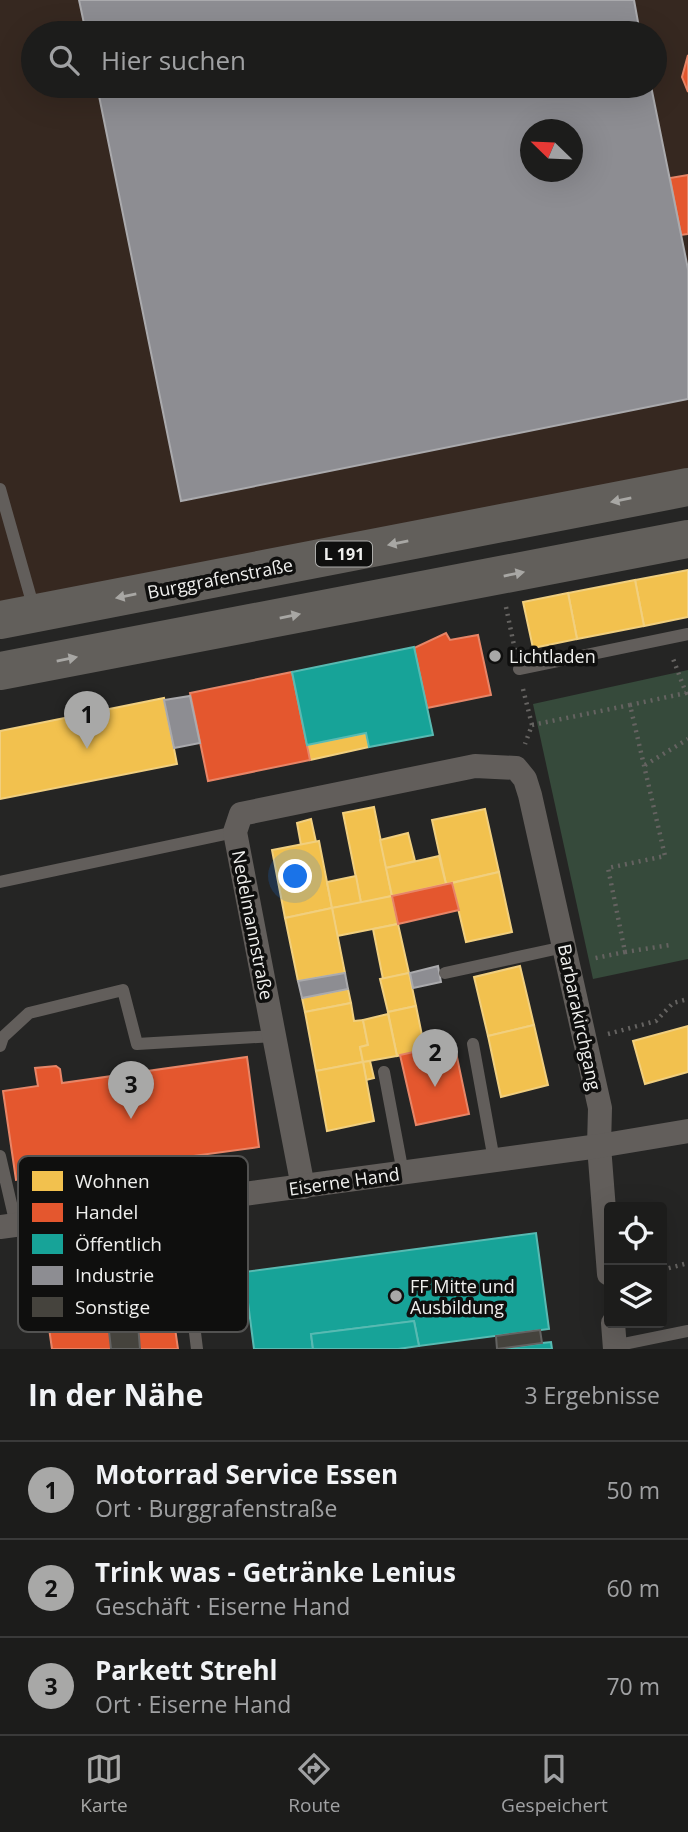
<!DOCTYPE html>
<html lang="de">
<head>
<meta charset="utf-8">
<style>
  body { margin:0; font-family:"Open Sans",sans-serif; background:#292928; color:#f1f3f6 }
  .controls { position:absolute; right:21px; bottom:21px; display:grid; overflow:hidden; border-radius:7px; box-shadow:0 7px 28px #0002 }
  .controls button { width:63px; height:63px; display:grid; place-items:center; padding:0; border:0; border-bottom:2px solid #3a3a3a; background:#1c1c1b; color:#f1f3f6; font:35px sans-serif }
  .compass { position:absolute; left:520px; top:119px; width:63px; height:63px; border-radius:50%; background:#1c1c1b; box-shadow:0 7px 28px #0002; rotate:293deg }
  .you { position:absolute; left:296px; top:877px; width:24px; height:24px; margin:-18px; border:5px solid #fff; border-radius:50%; background:#1a73e8; box-shadow:0 0 0 10px #1a73e833 }
  .badge { display:grid; place-items:center; width:46px; height:46px; border-radius:50%; background:#a8a8a7; color:#111; font-size:23px; font-weight:700 }
  .pin { position:absolute; translate:-50% -58px; filter:drop-shadow(0 2px 4px #0008) }
  .pin::after { content:''; position:absolute; top:37px; width:24px; height:21px; background:inherit; clip-path:polygon(0 0,100% 0,50% 100%) }
  .list { margin:0; padding:0; list-style:none }
  h2 { display:flex; justify-content:space-between; align-items:center; height:91px; margin:0; padding:0 28px; font-size:30px }
  h2 small { font-size:23px; font-weight:400; color:#a0a1a3 }
  .list li { display:grid; grid-template-columns:46px 1fr auto; gap:21px; align-items:center; box-sizing:border-box; height:98px; padding:0 28px; border-top:2px solid #3a3a3a }
  .list b { display:block; font-size:26px; white-space:nowrap }
  .list p { margin:0; font-size:23px; white-space:nowrap; color:#a0a1a3 }
  .list em { font-size:23px; font-style:normal; color:#a0a1a3 }
  .icon { flex:none; width:38px; height:38px; fill:none; stroke:currentColor; stroke-width:2; stroke-linecap:round; stroke-linejoin:round }
  .map { position:relative; flex:none; width:688px; height:1349px; overflow:hidden }
  .search { position:absolute; background:#1c1c1b; box-shadow:0 7px 28px #0002; left:21px; right:21px; top:21px; height:77px; display:flex; align-items:center; gap:18px; box-sizing:border-box; padding:0 24px; border-radius:38px; color:#a0a1a3; font-size:26px }
  .sheet { height:385px; background:#1c1c1b }
  nav { display:flex; justify-content:space-around; align-items:center; box-sizing:border-box; height:98px; border-top:2px solid #3a3a3a; background:#1c1c1b; font-size:19px; color:#a0a1a3 }
  nav a { display:grid; justify-items:center; gap:4px }
  nav .on { color:#a8a8a7 }
  .map>svg:first-child { display:block }
</style>
</head>
<body>
<div class="map">
<svg width="688" height="1349" viewBox="0 0 688 1349">
  <rect width="100%" height="100%" fill="#252524"/>
  <path fill="#362820" fill-rule="evenodd" d="M 0,0 L 688,0 L 688,481 L 0,618 ZM 33,33 L 655,33 L 655,86 L 33,86 ZM 530,130 L 572,130 L 572,172 L 530,172 Z"/>
  <polygon fill="#364a3b" points="688,670 688,959 593,979 533,704"/>
  <g fill="#f2c14e" stroke="#f1cf7e" stroke-width="2">
    <polygon points="688,570 688,617 644,626 635,580"/>
    <polygon points="635,580 644,626 577,639 568,593"/>
    <polygon points="568,593 577,639 533,648 523,602"/>
    <polygon points="164,698 177,764 0,799 0,731"/>
    <polygon points="366,733 369,747 310,760 307,745"/>
    <polygon points="374,807 392,896 361,903 343,813"/>
    <polygon points="485,809 499,872 446,884 432,820"/>
    <polygon points="311,819 316,842 301,845 297,823"/>
    <polygon points="408,833 415,861 386,868 380,840"/>
    <polygon points="319,841 332,908 285,918 272,850"/>
    <polygon points="439,856 446,884 392,896 386,868"/>
    <polygon points="499,872 512,932 466,942 452,883"/>
    <polygon points="356,876 361,903 332,908 327,882"/>
    <polygon points="392,896 398,924 337,936 332,908"/>
    <polygon points="332,908 345,973 298,981 285,918"/>
    <polygon points="398,924 409,973 383,979 373,929"/>
    <polygon points="520,966 534,1025 488,1036 474,977"/>
    <polygon points="409,973 416,1006 388,1012 380,979"/>
    <polygon points="348,989 351,1003 305,1012 302,998"/>
    <polygon points="351,1003 354,1021 363,1020 368,1045 360,1047 363,1062 316,1071 305,1012"/>
    <polygon points="416,1006 425,1050 397,1056 388,1012"/>
    <polygon points="388,1014 397,1056 363,1062 360,1047 368,1045 363,1020"/>
    <polygon points="534,1025 548,1085 501,1097 488,1036"/>
    <polygon points="688,1026 688,1072 645,1084 633,1041"/>
    <polygon points="370,1061 374,1078 366,1080 363,1062"/>
    <polygon points="363,1062 374,1121 327,1131 316,1071"/>
  </g>
  <g fill="#e4572e" stroke="#e78567" stroke-width="2">
    <polygon points="688,55 688,92 682,77"/>
    <polygon points="688,175 688,234 681,235 670,178"/>
    <polygon points="446,633 450,640 478,635 491,695 427,708 414,648"/>
    <polygon points="292,672 310,760 208,781 190,693"/>
    <polygon points="452,883 459,910 398,924 392,896"/>
    <polygon points="454,1043 469,1114 416,1125 400,1055"/>
    <polygon points="247,1057 259,1147 16,1180 3,1091 38,1086 35,1068 56,1066 60,1069 62,1083"/>
    <polygon points="167,1272 178,1349 52,1349 44,1293"/>
  </g>
  <g fill="#17a398" stroke="#58bab2" stroke-width="2">
    <polygon points="414,647 433,735 369,747 366,733 307,745 292,672"/>
    <polygon points="536,1233 549,1329 419,1346 414,1321 311,1334 313,1349 254,1349 244,1272"/>
    <polygon points="414,1321 419,1346 398,1349 313,1349 311,1334"/>
    <polygon points="551,1342 552,1349 498,1349 542,1343"/>
  </g>
  <g fill="#8d8d92" stroke="#aaaaad" stroke-width="2" fill-rule="evenodd">
    <polygon points="79,0 634,0 640,33 86,33"/>
    <path d="M 97,86 L 651,86 L 688,269 L 688,399 L 181,501 ZM 530,130 L 572,130 L 572,172 L 530,172 Z"/>
    <polygon points="190,696 200,743 174,748 164,700"/>
    <polygon points="438,966 441,982 413,988 410,973"/>
    <polygon points="345,973 348,989 302,998 298,981"/>
  </g>
  <g fill="#45433d" stroke="#636362" stroke-width="2">
    <polygon points="138,1324 140,1349 111,1349 109,1331"/>
    <polygon points="540,1330 542,1343 497,1349 496,1336"/>
  </g>
  <g fill="none" stroke-linecap="round" stroke-linejoin="round">
    <g stroke="#656361" stroke-width="4.5" stroke-dasharray="2 5" stroke-linecap="butt">
      <polyline points="506,607 515,650"/>
      <polyline points="523,689 532,725 525,744"/>
      <polyline points="630,705 686,693 672,656"/>
      <polyline points="532,725 630,705 665,856 608,868 625,952 591,959"/>
      <polyline points="645,765 688,739"/>
      <polyline points="625,952 670,945"/>
      <polyline points="608,1034 656,1021 673,1003 688,999"/>
      <polyline points="662,1270 688,1263"/>
    </g>
    <g stroke="#625e5b" stroke-width="12">
      <polyline points="0,489 34,609"/>
      <polyline points="519,669 688,634"/>
      <polyline points="0,882 235,832"/>
      <polyline points="445,973 564,947"/>
      <polyline points="473,1044 494,1160"/>
      <polyline points="0,1046 3,1037 29,1013 123,990 137,1044 274,1036"/>
      <polyline points="384,1072 403,1173"/>
      <polyline points="0,1156 16,1225"/>
      <polyline points="179,1203 197,1349"/>
      <polyline points="614,1346 688,1331"/>
    </g>
    <g stroke="#625e5b" stroke-width="24">
      <polyline points="303,1187 235,832 241,814 475,766 516,768 525,779 530,795 600,1108 599,1146 609,1274"/>
      <polyline points="0,1227 599,1146 688,1131"/>
      <polyline points="613,1323 615,1349"/>
    </g>
    <g stroke="#625f5b" stroke-width="38">
      <polyline points="0,620 688,487"/>
      <polyline points="0,671 688,539"/>
    </g>
  </g>
  <defs><path id="oneway-solid" d="M-6-.8H1V-3.2L6.5 0L1 3.2V.8H-6Z" transform="scale(1.75)"/></defs>
  <g fill="#a8a7a4">
    <use href="#oneway-solid" transform="translate(621 500) rotate(169)"/>
    <use href="#oneway-solid" transform="translate(398 543) rotate(169)"/>
    <use href="#oneway-solid" transform="translate(514 574) rotate(-11)"/>
    <use href="#oneway-solid" transform="translate(126 596) rotate(169)"/>
    <use href="#oneway-solid" transform="translate(290 616) rotate(-11)"/>
    <use href="#oneway-solid" transform="translate(67 659) rotate(-11)"/>
  </g>
  <g fill="#a8a8a7" stroke="#0f0f0e" stroke-width="2.5">
    <circle cx="495" cy="656" r="7"/>
    <circle cx="396" cy="1296" r="7"/>
  </g>
  <g text-anchor="middle" dominant-baseline="central" stroke-width="7" stroke-linejoin="round" paint-order="stroke">
    <rect fill="#0f0f0e" stroke="#acacaa" stroke-width="2" x="316" y="541.5" width="56" height="25" rx="5"/>
    <g font-size="16" font-weight="bold" fill="#efefed">
      <text x="344" y="554">L 191</text>
    </g>
    <g font-size="18" fill="#efefed" stroke="#0f0f0e">
      <text transform="translate(220 578) rotate(-11)">Burggrafenstraße</text>
      <text transform="translate(253 925) rotate(79)">Nedelmannstraße</text>
      <text transform="translate(580 1017) rotate(78)">Barbarakirchgang</text>
      <text transform="translate(344 1181) rotate(-8)">Eiserne Hand</text>
    </g>
    <g font-size="18" fill="#efefed" stroke="#0f0f0e" text-anchor="start">
      <text x="509" y="656">Lichtladen</text>
      <text x="410" y="1286">FF Mitte und<tspan x="410" dy="21">Ausbildung</tspan></text>
    </g>
  </g>
  <rect x="18" y="1156" width="230" height="176" rx="10" fill="#0f0f0e" stroke="#525251" stroke-width="2"/>
  <rect x="32" y="1171" width="31" height="20" fill="#f2c14e"/>
  <rect x="32" y="1203" width="31" height="19" fill="#e4572e"/>
  <rect x="32" y="1234" width="31" height="20" fill="#17a398"/>
  <rect x="32" y="1266" width="31" height="19" fill="#8d8d92"/>
  <rect x="32" y="1297" width="31" height="20" fill="#45433d"/>
  <g font-size="19" fill="#efefed">
    <text x="75" y="1188">Wohnen</text>
    <text x="75" y="1219">Handel</text>
    <text x="75" y="1251">Öffentlich</text>
    <text x="75" y="1282">Industrie</text>
    <text x="75" y="1314">Sonstige</text>
  </g>
</svg>
<div class="controls">
<button><svg class="icon" aria-label="locate" viewBox="0 0 24 24"><circle cx="12" cy="12" r="6"/><path d="M12 2v4M12 18v4M2 12h4M18 12h4"/></svg></button>
<button><svg class="icon" aria-label="layers" viewBox="0 0 24 24"><path d="M12 4l9 5-9 5-9-5zM3 14l9 5 9-5"/></svg></button>
</div>
<svg class="compass" viewBox="-18 -18 36 36"><path d="M0-13l5 13h-10z" fill="#e53935"/><path d="M0 13l5-13h-10z" fill="#a0a1a3"/></svg>
<div class="you"></div>
<div class="pin badge" style="left:87px;top:749px">1</div>
<div class="pin badge" style="left:435px;top:1087px">2</div>
<div class="pin badge" style="left:131px;top:1119px">3</div>
<div class="search"><svg class="icon" aria-label="search" viewBox="0 0 24 24"><circle cx="10" cy="10" r="6"/><path d="M15 15l6 6"/></svg>Hier suchen</div>
</div>
<section class="sheet">
<h2>In der Nähe<small>3 Ergebnisse</small></h2>
<ul class="list">
<li><span class="badge">1</span><div><b>Motorrad Service Essen</b><p>Ort · Burggrafenstraße</p></div><em>50 m</em></li>
<li><span class="badge">2</span><div><b>Trink was - Getränke Lenius</b><p>Geschäft · Eiserne Hand</p></div><em>60 m</em></li>
<li><span class="badge">3</span><div><b>Parkett Strehl</b><p>Ort · Eiserne Hand</p></div><em>70 m</em></li>
</ul>
</section>
<nav>
<a class="on"><svg class="icon" aria-label="map" viewBox="0 0 24 24"><path d="M3 6l6-2 6 2 6-2v14l-6 2-6-2-6 2zM9 4v14M15 6v14"/></svg>Karte</a>
<a><svg class="icon" aria-label="directions" viewBox="0 0 24 24"><path d="M12 3l9 9-9 9-9-9zM9 14v-3h6M13 9l2 2-2 2"/></svg>Route</a>
<a><svg class="icon" aria-label="saved" viewBox="0 0 24 24"><path d="M7 4h10v16l-5-4-5 4z"/></svg>Gespeichert</a>
</nav>
</body>
</html>
